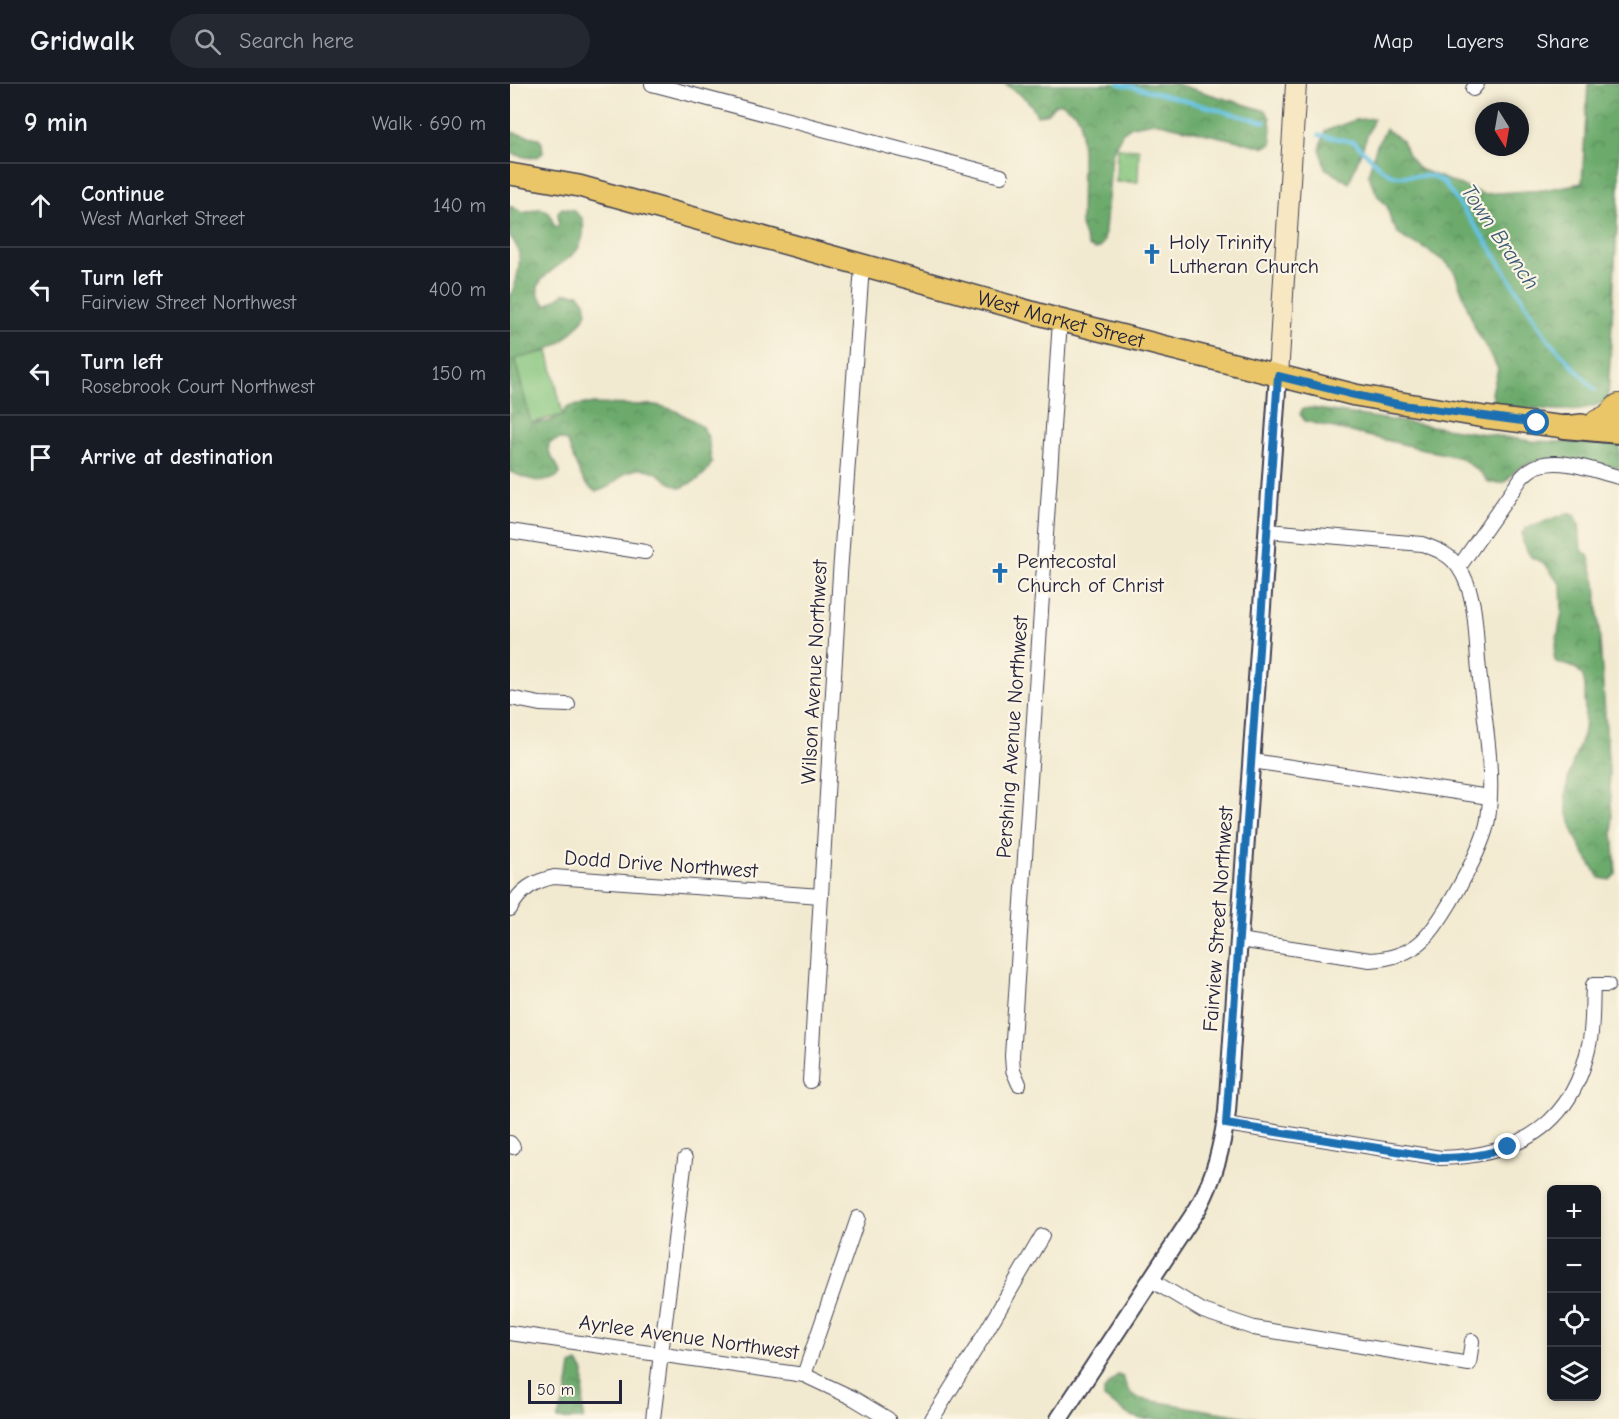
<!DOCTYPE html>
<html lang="en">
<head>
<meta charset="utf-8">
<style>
  body { margin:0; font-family:"Comic Neue",sans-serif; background:#242831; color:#f1f3f6 }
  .controls { position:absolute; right:18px; bottom:18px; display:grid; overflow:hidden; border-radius:9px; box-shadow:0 3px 9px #0003 }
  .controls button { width:54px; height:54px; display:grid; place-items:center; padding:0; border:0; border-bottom:2px solid #363941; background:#171b24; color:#f1f3f6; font:30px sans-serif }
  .compass { position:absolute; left:965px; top:18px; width:54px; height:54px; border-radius:50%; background:#171b24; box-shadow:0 3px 9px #0003; rotate:169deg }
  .scale { position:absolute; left:18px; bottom:15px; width:94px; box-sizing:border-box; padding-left:6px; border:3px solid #22223b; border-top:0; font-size:16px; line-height:21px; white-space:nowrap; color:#22223b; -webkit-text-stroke:4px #fcf5e5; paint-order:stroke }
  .stop { position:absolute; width:18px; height:18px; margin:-14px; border:4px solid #1f6fb2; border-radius:50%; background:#fff }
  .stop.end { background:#1f6fb2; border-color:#fff; box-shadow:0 2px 6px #0008 }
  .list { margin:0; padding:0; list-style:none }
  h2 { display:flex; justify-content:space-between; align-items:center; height:78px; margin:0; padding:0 24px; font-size:26px }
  h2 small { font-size:20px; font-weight:400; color:#9ea1a6 }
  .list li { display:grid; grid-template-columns:39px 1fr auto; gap:18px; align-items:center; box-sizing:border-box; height:84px; padding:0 24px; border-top:2px solid #363941 }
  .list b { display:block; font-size:22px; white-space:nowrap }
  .list p { margin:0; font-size:20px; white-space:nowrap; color:#9ea1a6 }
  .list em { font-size:20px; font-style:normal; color:#9ea1a6 }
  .icon { flex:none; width:33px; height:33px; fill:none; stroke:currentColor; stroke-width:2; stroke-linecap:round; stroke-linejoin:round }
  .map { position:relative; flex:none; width:1109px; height:1335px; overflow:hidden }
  header { display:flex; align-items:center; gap:36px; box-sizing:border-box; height:84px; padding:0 30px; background:#171b24; border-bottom:2px solid #363941 }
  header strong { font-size:28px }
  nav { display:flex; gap:33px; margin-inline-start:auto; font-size:21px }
  .search { width:420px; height:54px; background:#242831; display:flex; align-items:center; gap:15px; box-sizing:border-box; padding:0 21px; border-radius:33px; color:#9ea1a6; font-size:22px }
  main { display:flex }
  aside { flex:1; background:#171b24 }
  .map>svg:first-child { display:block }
</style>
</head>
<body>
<header>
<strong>Gridwalk</strong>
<div class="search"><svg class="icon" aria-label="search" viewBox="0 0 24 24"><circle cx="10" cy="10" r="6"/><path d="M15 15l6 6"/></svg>Search here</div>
<nav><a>Map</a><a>Layers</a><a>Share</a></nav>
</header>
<main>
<aside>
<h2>9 min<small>Walk · 690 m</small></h2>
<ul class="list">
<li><svg class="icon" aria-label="ahead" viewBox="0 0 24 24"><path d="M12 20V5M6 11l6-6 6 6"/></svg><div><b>Continue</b><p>West Market Street</p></div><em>140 m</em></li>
<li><svg class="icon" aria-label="left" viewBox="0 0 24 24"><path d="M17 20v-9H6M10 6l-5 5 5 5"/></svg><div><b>Turn left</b><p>Fairview Street Northwest</p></div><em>400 m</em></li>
<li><svg class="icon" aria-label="left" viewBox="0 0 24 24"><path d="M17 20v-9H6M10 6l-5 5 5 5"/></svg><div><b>Turn left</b><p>Rosebrook Court Northwest</p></div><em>150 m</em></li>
<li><svg class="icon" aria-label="arrive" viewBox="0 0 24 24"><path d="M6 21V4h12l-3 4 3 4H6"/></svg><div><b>Arrive at destination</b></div></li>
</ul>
</aside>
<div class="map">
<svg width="1109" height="1335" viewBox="0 0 1109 1335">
  <defs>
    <pattern id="grass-tufts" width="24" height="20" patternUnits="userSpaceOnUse" patternTransform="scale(1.5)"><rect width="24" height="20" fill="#85c57d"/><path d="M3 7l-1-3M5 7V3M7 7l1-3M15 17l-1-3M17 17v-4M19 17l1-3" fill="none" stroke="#6ca068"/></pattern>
    <pattern id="forest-crowns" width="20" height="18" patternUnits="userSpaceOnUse" patternTransform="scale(1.5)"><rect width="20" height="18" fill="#6caa6c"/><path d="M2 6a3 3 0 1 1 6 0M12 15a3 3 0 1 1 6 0" fill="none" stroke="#588a5a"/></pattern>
  </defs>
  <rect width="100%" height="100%" fill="#fcf5e5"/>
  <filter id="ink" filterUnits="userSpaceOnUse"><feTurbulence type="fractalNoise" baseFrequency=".0167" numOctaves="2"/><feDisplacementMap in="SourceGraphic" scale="12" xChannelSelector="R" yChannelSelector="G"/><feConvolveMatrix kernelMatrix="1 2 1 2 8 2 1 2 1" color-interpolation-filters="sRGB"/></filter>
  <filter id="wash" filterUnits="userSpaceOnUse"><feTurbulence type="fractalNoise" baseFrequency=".008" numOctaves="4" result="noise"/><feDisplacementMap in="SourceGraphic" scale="24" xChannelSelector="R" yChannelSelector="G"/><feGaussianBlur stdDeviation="1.35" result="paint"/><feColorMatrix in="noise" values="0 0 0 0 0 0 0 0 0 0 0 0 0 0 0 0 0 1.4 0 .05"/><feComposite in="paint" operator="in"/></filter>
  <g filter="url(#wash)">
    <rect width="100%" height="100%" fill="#f2ead0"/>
    <polygon fill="url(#grass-tufts)" stroke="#54745c" stroke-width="1.5" points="607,64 629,65 628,98 606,98"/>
    <g fill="url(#forest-crowns)" stroke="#476654" stroke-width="1.5">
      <path d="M 495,0 L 666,0 L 756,27 L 760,34 L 762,60 L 754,63 L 645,38 L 622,42 L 612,49 L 602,70 L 594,157 L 590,164 L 585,165 L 578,162 L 571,142 L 572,69 L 570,36 L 566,29 L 551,19 L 544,21 L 538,29 L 527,32 C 521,16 508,9 495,0 Z"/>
      <path d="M 1078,0 L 1109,0 L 1109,102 L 1098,315 C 1076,333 1023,324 996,322 L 984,319 L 982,308 L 988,285 L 965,244 L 945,189 L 937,179 L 911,162 L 898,157 L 888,149 L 881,137 L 877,122 L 868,112 L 858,91 L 866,63 L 876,45 L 892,57 L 898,71 L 909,85 L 973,110 L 1034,106 L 1072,99 Z"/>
      <polygon points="864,34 839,99 815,84 810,65 815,47 845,36"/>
      <path d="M 0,48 L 28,54 L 32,59 L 33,69 C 23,78 12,72 0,69 Z"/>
      <path d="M 0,122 L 13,129 L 31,124 L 39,129 L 45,143 L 49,141 L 48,128 L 52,124 L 63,126 L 73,135 C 74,147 74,156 67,166 C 57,181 7,197 37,221 L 55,209 L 69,210 L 75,218 L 77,229 C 55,262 42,266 5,276 L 21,339 L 38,338 L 53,331 L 57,323 L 75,320 L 146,321 L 164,326 L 184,337 L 192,343 L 198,353 L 202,379 L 196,388 L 187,396 L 171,404 C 157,400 150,386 134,385 C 110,383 106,406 85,407 C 69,398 64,373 57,357 L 50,355 L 39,359 C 36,373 49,377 50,390 C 35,404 16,394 0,388 L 0,214 C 7,195 17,169 0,153 Z"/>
      <path d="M 801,324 L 1021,357 L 1109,360 L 1109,384 C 1079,379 1040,367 1011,383 C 1005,386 999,394 994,399 L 979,399 L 972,390 L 951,374 L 795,337 L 790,330 L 793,325 Z"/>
      <path d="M 1058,429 L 1065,431 L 1069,440 L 1071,466 L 1078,471 L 1086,499 L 1106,790 L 1100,796 L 1090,794 C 1074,772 1057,742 1056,714 C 1056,691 1066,672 1073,651 C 1076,640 1074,626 1075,614 C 1075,607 1076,598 1072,591 C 1065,579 1055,584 1045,577 L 1044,571 L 1052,528 L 1051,501 L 1035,480 L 1021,473 L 1017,467 L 1013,458 L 1012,449 L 1016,444 Z"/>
      <polygon points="68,1279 74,1288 73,1335 47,1335 56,1314 61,1282"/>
      <path d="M 608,1291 L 613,1293 C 617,1305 619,1310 631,1315 L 749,1335 L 632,1335 L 619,1331 L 594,1314 L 594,1306 Z"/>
    </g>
    <polygon fill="#85c57d" stroke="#54745c" stroke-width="1.5" points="38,267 53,331 21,339 5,275"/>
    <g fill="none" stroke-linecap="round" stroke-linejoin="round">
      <g stroke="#65c2e3" stroke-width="4">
        <path d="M 609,0 C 659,10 706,27 755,38"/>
        <polyline points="809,51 844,58 873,86 885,92 922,92 934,99 980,163 1037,254 1085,306"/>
      </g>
    </g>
  </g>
  <g filter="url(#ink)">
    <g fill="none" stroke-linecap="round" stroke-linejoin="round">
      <g stroke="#414051" stroke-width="16">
        <g id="minor">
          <polyline points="142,0 491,92"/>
          <polyline points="963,5 967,0"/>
          <polyline points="0,447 135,468"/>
          <path d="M 949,483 L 1012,393 C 1016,389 1022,384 1027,382 C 1053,373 1084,387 1109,393"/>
          <polyline points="0,614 30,620 58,621"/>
          <polyline points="742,677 979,713"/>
          <path d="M 0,825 C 10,806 24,797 44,793 L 311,812"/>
          <path d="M 729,856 L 860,876 C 879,875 896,871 911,858 C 932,839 974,763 978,735 C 985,687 974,634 969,586 C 965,553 968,512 949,484 C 940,470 926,465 912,460 L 758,447"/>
          <polyline points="300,997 330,490 352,182"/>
          <polyline points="509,1000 503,986 502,972 550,236"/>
          <path d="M 716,1040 L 931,1074 C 1011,1072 1065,1039 1080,956 C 1083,938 1082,919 1083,901 L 1098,901"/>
          <polyline points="0,1059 3,1063"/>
          <polyline points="641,1196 693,1227 744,1244 959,1280 962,1257"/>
          <polyline points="0,1249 294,1291 343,1314 378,1335"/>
          <polyline points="294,1291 348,1134"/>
          <polyline points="143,1335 175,1075"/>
          <polyline points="422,1335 473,1253 532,1152"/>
        </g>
      </g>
      <g stroke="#414051" stroke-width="20">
        <path id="tertiary" d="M 549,1335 L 688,1124 C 705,1093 712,1062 717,1028 L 768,292"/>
      </g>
      <g stroke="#414051" stroke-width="22">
        <polyline id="secondary" points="768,292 786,0"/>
      </g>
      <g stroke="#414051" stroke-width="24">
        <g id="primary">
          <path id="s1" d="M 0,90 L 69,102 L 550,236 L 845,311 L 974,333 L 1055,343 L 1072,341"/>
        </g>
      </g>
      <g stroke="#414051" stroke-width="26">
        <polyline id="trunk" points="1055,343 1109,348"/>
      </g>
      <g stroke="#414051" stroke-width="28">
        <polyline id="motorway" points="1088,339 1098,334 1109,323"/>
      </g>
      <use href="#minor" stroke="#fff" stroke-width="14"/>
      <use href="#tertiary" stroke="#fff" stroke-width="16"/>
      <use href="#secondary" stroke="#f7e8c3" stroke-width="20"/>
      <use href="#primary" stroke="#eac669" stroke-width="21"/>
      <use href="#trunk" stroke="#eac669" stroke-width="22"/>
      <use href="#motorway" stroke="#eac669" stroke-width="26"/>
    </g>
  </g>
  <g fill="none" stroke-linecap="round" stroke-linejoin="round" filter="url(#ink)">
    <path stroke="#1f6fb2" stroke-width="8" d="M 998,1063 C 975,1072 954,1074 931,1074 L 716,1040 L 768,292 L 845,311 L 892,321 L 1027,339"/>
  </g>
  <defs>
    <g id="church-bare" transform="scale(1.62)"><path d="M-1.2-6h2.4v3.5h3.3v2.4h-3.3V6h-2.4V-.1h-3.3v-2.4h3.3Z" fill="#1f6fb2" stroke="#fcf5e5" stroke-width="2.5" paint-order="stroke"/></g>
  </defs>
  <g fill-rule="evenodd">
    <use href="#church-bare" x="642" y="170"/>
    <use href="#church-bare" x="490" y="489"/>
  </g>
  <g text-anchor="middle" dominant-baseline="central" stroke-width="4.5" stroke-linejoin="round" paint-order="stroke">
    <g font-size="21" fill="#22223b" stroke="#fcf5e5" text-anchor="start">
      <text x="659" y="158">Holy Trinity<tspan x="659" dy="24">Lutheran Church</tspan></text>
      <text x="507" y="477">Pentecostal<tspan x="507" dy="24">Church of Christ</tspan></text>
    </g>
    <g font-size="21" fill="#22223b" stroke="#fcf5e5">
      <text stroke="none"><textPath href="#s1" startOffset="570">West Market Street</textPath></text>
      <text transform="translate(304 588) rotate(-87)">Wilson Avenue Northwest</text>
      <text transform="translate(502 653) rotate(-86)">Pershing Avenue Northwest</text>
      <text transform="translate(151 780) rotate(4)">Dodd Drive Northwest</text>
      <text transform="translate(708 835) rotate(-86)">Fairview Street Northwest</text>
      <text transform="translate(179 1253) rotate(8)">Ayrlee Avenue Northwest</text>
    </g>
    <g font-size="22" font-style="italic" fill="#395a76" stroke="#fcf5e5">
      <text transform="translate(990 153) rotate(56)">Town Branch</text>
    </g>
  </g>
</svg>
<div class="controls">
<button>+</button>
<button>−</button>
<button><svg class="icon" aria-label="locate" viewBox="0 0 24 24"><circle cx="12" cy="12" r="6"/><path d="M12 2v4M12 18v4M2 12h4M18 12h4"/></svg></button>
<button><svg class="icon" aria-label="layers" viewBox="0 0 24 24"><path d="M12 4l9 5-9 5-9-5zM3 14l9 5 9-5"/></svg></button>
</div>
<svg class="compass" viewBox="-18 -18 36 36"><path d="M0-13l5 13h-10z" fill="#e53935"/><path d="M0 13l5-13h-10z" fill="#9ea1a6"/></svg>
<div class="scale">50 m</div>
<div class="stop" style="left:1027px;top:339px"></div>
<div class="stop end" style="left:998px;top:1063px"></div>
</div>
</main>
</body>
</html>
